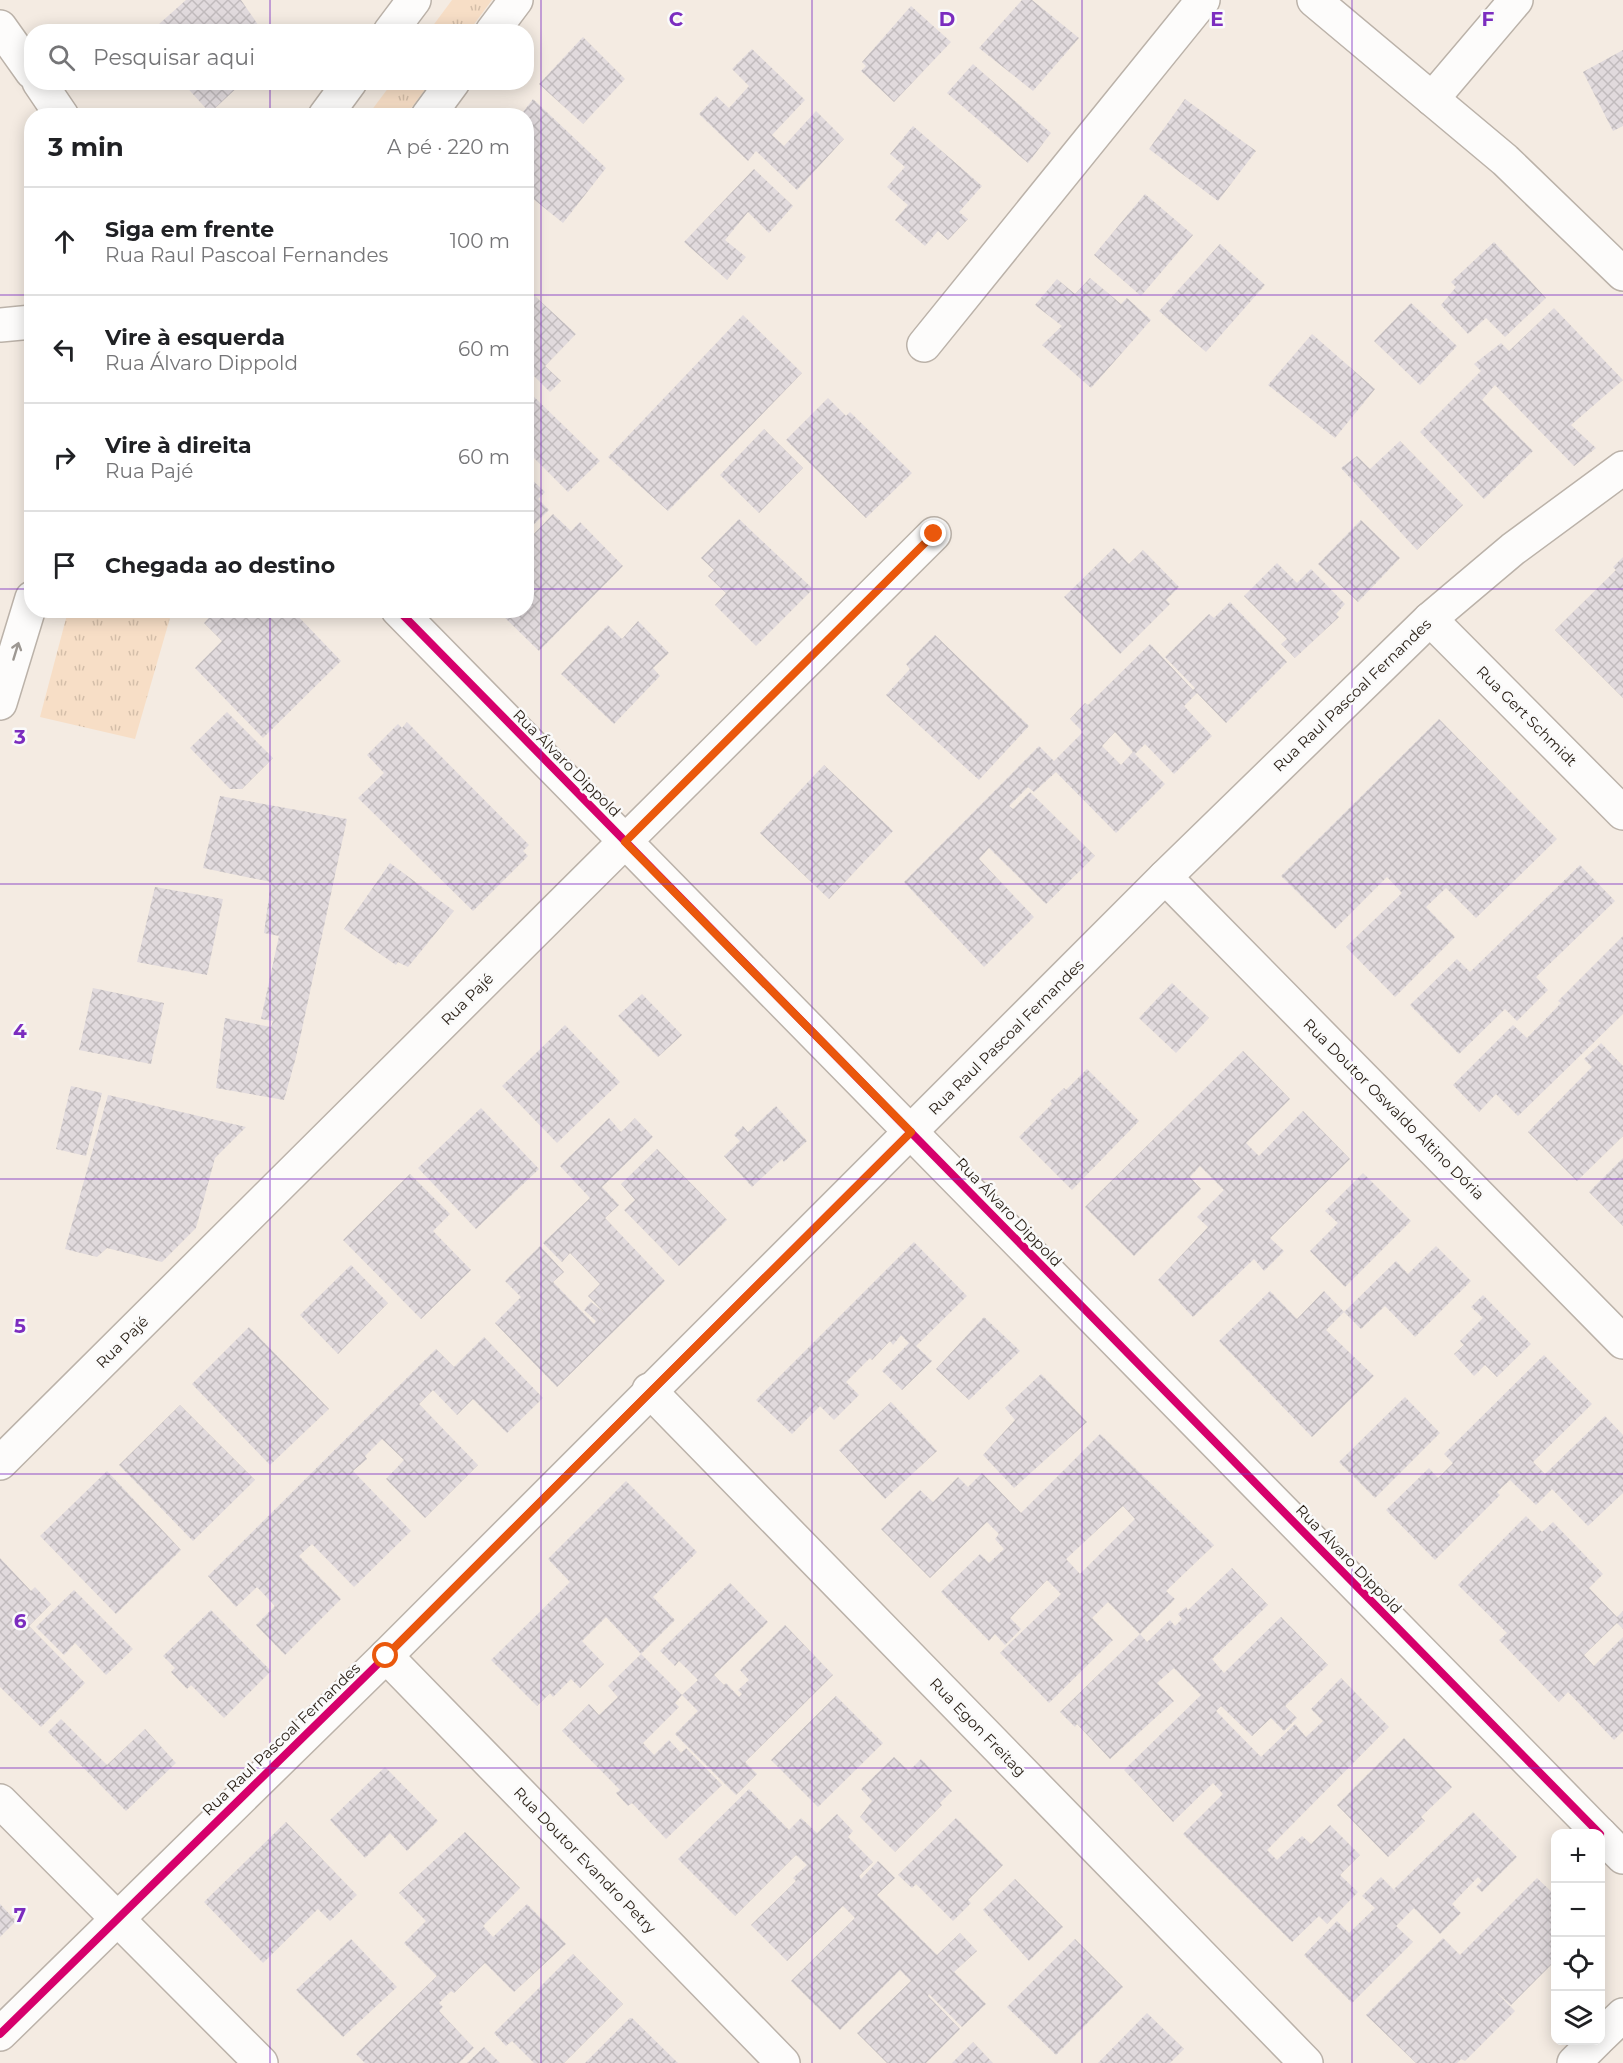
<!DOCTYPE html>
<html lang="pt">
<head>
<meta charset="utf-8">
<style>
  body { margin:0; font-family:Montserrat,sans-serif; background:#f6f6f6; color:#202124 }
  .controls { position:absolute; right:18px; bottom:18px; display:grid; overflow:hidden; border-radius:12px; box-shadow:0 3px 15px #0003 }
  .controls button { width:54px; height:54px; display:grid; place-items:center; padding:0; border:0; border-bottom:2px solid #e0e0e0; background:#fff; color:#202124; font:30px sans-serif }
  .stop { position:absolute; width:18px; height:18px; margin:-14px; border:4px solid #ea580c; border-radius:50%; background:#fff }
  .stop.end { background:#ea580c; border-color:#fff; box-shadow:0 2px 6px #0008 }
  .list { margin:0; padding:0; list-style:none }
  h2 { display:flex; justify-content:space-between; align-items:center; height:78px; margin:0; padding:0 24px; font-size:26px }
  h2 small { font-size:20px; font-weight:400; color:#757577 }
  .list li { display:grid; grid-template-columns:39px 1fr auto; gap:18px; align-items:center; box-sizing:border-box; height:108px; padding:0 24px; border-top:2px solid #e0e0e0 }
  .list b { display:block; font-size:22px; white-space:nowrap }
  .list p { margin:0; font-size:20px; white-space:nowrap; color:#757577 }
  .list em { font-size:20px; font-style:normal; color:#757577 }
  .icon { flex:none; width:33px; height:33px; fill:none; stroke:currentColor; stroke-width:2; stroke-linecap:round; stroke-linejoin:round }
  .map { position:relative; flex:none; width:1623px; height:2063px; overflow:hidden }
  .search { position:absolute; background:#fff; box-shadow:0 3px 15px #0003; left:24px; top:24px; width:510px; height:66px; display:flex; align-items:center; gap:15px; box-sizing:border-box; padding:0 21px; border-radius:24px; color:#757577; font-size:22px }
  .panel { position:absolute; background:#fff; box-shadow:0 3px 15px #0003; left:24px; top:108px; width:510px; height:510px; border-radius:24px }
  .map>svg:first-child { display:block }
</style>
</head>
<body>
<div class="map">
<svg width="1623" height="2063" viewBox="0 0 1623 2063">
  <defs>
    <pattern id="grass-tufts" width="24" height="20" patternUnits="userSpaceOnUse" patternTransform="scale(1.5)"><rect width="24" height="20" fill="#f7dec6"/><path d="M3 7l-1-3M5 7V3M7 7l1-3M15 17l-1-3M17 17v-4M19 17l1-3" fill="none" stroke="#d4bea9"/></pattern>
    <pattern id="building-cross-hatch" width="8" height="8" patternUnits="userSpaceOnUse" patternTransform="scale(1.5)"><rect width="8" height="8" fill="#e1dadd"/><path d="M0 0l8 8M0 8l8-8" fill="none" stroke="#c1bbbd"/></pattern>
  </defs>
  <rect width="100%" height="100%" fill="#f4ebe2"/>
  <g fill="url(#grass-tufts)">
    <polygon points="452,0 492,0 469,31 429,31"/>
    <polygon points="392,83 430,83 406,115 368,115"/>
    <polygon points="68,611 172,611 135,739 40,717"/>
  </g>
  <g fill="url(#building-cross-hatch)" fill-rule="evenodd">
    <polygon points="186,0 241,0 263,32 150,32"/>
    <polygon points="1022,0 1032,0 1079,38 1033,91 979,48"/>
    <polygon points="911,6 951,42 894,102 861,71 866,66 862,62"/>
    <polygon points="583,37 625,79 583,124 539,84"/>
    <polygon points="752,49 805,100 772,135 784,146 816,111 844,139 797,190 756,151 748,161 699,114 716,96 729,108 749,86 732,69"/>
    <polygon points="1623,50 1623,126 1613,131 1583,72"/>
    <polygon points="973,64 1051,133 1028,163 947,93"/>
    <polygon points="182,82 243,82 210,113"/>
    <polygon points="533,99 606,168 563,223 526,193 526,116 520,116"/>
    <polygon points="1185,99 1256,151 1218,201 1149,149"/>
    <polygon points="913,126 982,186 959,212 968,219 948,240 938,231 925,246 895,220 908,205 887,187 905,167 890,154"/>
    <polygon points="754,169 793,206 769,233 748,212 725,240 746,257 727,280 684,242"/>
    <polygon points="1145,194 1193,235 1141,296 1094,255"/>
    <polygon points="1494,242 1546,298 1505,337 1486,318 1468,334 1441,305 1456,287 1451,282"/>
    <polygon points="1220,244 1265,285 1206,352 1159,311"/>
    <polygon points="1090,278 1121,304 1127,298 1151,320 1091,388 1042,345 1062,326 1035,305 1057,279 1075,294"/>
    <polygon points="526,288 576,334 545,366 561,381 550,392 533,375 529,380 526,377"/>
    <polygon points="1411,303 1457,346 1420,385 1374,341"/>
    <polygon points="1554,308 1623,380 1571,425 1596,448 1574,466 1495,385 1482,400 1533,451 1484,499 1420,432 1481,371 1474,364 1501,343 1509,351"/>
    <polygon points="743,315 802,373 668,511 608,457"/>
    <polygon points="1312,334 1375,389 1335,438 1268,385"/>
    <polygon points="526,389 600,461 568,492 526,450"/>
    <polygon points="828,398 846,416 850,412 912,473 866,518 786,440"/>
    <polygon points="764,429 803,468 759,513 720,475"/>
    <polygon points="1400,441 1463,505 1417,550 1341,468 1357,456 1370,469"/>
    <polygon points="526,474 545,492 538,499 549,510 526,532"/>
    <polygon points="553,514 571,531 580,522 623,566 539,651 497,610 526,610 526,542"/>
    <polygon points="739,519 813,589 756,646 715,605 726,593 708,576 714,570 701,558"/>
    <polygon points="1361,520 1400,558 1358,602 1318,564"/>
    <polygon points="1114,548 1129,564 1143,550 1179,587 1166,600 1170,604 1120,654 1064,597"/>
    <polygon points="1623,557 1623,698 1555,630 1616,570 1613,567"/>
    <polygon points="1277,563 1297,583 1311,569 1345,604 1336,614 1339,617 1295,658 1281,644 1287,639 1244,596"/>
    <path d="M 1230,602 L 1287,662 L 1226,723 L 1197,693 L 1184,706 L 1212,736 L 1174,774 L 1145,744 L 1135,754 L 1165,784 L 1116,833 L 1056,772 L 1034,792 L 1028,787 L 1009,806 L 1013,809 L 1030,792 L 1095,856 L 1046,904 L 989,848 L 979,859 L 1034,917 L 984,967 L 904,882 L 1039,746 L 1054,761 L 1083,732 L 1070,719 L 1085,703 L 1088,705 L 1150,644 L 1193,690 L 1195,688 L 1165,657 L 1209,614 L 1214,618 ZM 1115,732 L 1133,752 L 1121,765 L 1102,746 Z"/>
    <polygon points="216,610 292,610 341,661 263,738 195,668 222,641 204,623"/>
    <polygon points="638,621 669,653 653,668 660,676 614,724 561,674 608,625 622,639"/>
    <polygon points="935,635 1029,726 979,780 886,695 910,669 906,664"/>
    <polygon points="227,712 273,758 242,789 230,789 190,748"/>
    <polygon points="1439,719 1557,839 1476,918 1446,888 1426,907 1455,937 1395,997 1346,947 1402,893 1387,877 1335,929 1281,876"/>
    <polygon points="407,722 529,845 523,851 528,856 473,911 358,798 384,773 367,755 398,724 402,728"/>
    <polygon points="824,765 893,831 829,899 760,833"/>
    <polygon points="220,796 347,819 296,1057 284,1100 216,1088 225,1018 271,1027 273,1021 261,1019 279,936 264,933 271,882 203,868"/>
    <polygon points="390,863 454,911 408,967 398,962 396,965 344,929"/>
    <polygon points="1580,865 1615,901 1536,977 1548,990 1517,1021 1505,1009 1459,1054 1410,1005 1457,959 1470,972"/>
    <polygon points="155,887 223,899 207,975 137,962"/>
    <polygon points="1623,936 1623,1014 1518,1116 1496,1094 1479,1112 1453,1085 1513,1025 1527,1038 1561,1003 1558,1001"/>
    <polygon points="1172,983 1209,1018 1176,1053 1139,1018"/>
    <polygon points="93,988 164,1003 151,1064 79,1050"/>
    <polygon points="642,994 682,1035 658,1057 618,1016"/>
    <polygon points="565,1025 620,1082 557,1143 502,1086"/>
    <polygon points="1601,1043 1623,1066 1623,1136 1577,1181 1528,1132 1592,1067 1584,1059"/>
    <polygon points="1243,1051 1290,1099 1246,1143 1259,1156 1303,1111 1350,1159 1270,1238 1284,1251 1264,1271 1254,1259 1193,1317 1158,1280 1208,1227 1197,1217 1224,1190 1200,1166 1190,1177 1201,1189 1134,1256 1085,1207"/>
    <polygon points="1087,1069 1139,1121 1072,1190 1019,1137 1052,1104 1050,1101 1064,1088 1066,1090"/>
    <polygon points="71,1086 102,1093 86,1156 56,1149"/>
    <polygon points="108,1095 246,1127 215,1158 196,1228 162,1262 107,1248 97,1257 65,1249"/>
    <polygon points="776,1106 807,1141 784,1162 782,1159 752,1187 724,1156 740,1141 734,1135 743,1126 748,1132"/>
    <polygon points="481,1108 539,1169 476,1229 418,1168"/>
    <polygon points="609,1118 621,1132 635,1118 653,1137 602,1187 619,1205 605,1218 665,1281 557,1387 495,1323 521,1297 505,1281 540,1246 564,1272 553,1282 594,1324 596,1321 584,1310 591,1302 605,1313 588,1296 600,1284 570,1253 562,1262 543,1243 590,1198 560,1166"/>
    <polygon points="657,1149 727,1220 679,1266 624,1210 635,1200 621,1184"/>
    <polygon points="1623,1158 1623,1226 1589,1192"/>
    <polygon points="1363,1173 1411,1221 1345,1287 1310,1251 1338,1223 1325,1211"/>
    <polygon points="410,1174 450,1214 433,1231 471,1270 421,1319 343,1240"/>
    <polygon points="914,1242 967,1296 916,1346 932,1361 902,1390 882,1371 909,1343 901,1335 893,1345 890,1341 872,1360 870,1358 846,1382 859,1395 834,1420 820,1406 792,1434 756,1400"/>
    <polygon points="1436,1246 1471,1281 1415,1337 1385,1306 1361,1329 1344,1312 1396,1261 1408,1274"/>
    <polygon points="351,1265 388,1303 338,1354 300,1315"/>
    <polygon points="1270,1291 1297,1319 1324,1291 1344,1312 1326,1330 1374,1376 1312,1437 1219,1341"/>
    <polygon points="1483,1295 1531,1344 1497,1377 1485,1365 1474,1376 1454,1354 1464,1345 1460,1341 1483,1318 1471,1307"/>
    <polygon points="984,1317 1020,1351 969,1400 936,1369"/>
    <polygon points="249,1327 329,1409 270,1465 192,1384"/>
    <polygon points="484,1337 543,1398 507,1433 473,1399 457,1415 433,1390 419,1404 478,1465 425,1518 386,1479 404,1460 382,1439 365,1456 367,1459 353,1471 411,1531 354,1587 312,1544 299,1556 341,1599 285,1655 256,1625 275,1606 257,1587 236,1607 208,1576 436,1349 454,1367"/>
    <polygon points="1544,1355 1592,1404 1533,1462 1545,1474 1605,1416 1623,1435 1623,1493 1588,1526 1552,1489 1536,1505 1510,1480 1497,1492 1500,1495 1435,1560 1386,1510 1429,1468 1438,1478 1453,1463 1444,1454"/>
    <polygon points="1041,1374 1087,1422 1014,1488 983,1455 1015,1420 1005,1408"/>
    <polygon points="1405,1397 1440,1433 1375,1498 1339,1462"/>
    <polygon points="891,1402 937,1451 885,1499 839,1450"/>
    <polygon points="180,1405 255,1480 193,1541 119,1465"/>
    <path d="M 1100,1434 L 1214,1545 L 1166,1591 L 1175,1599 L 1140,1634 L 1108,1602 L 1092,1618 L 1113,1640 L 1049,1703 L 1000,1653 L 1061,1594 L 1047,1580 L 1010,1618 L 1021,1629 L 1005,1645 L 995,1634 L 989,1641 L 941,1592 L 980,1554 L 989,1563 L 1004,1549 L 995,1539 L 999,1534 L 987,1522 L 930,1578 L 881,1529 L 920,1490 L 933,1502 L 958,1477 L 968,1487 L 982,1473 L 1021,1513 ZM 1123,1506 L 1135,1519 L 1080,1574 L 1066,1559 Z"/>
    <polygon points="107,1471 181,1550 116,1614 40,1536"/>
    <polygon points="626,1481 697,1552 653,1597 675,1620 641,1654 606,1617 582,1641 604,1664 580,1688 571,1679 553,1697 550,1693 537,1706 491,1660 570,1582 548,1559"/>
    <polygon points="1526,1516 1542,1532 1553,1522 1603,1574 1589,1588 1617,1617 1623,1611 1623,1629 1617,1623 1584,1655 1594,1666 1623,1637 1623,1731 1614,1740 1568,1692 1559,1702 1499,1640 1507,1633 1458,1585"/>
    <polygon points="0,1558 31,1591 35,1587 51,1604 29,1626 85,1683 41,1727 0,1687"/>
    <polygon points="1232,1568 1268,1605 1212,1659 1224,1673 1281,1617 1328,1665 1285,1706 1297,1718 1284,1731 1271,1718 1252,1736 1221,1706 1216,1711 1261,1757 1295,1724 1306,1737 1323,1721 1311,1709 1341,1678 1389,1727 1267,1850 1277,1860 1302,1836 1311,1844 1330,1825 1360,1855 1340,1875 1358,1892 1327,1924 1319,1916 1292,1942 1183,1834 1223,1794 1213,1783 1173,1822 1124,1770 1201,1695 1174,1668 1157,1683 1174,1701 1110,1759 1077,1724 1075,1727 1060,1712 1140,1634 1147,1642 1170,1620 1175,1626 1182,1619 1178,1614 1186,1607 1188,1610"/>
    <polygon points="730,1583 768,1622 714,1675 724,1685 726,1683 739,1697 742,1694 738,1690 749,1680 740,1670 785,1625 833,1675 745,1762 757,1774 736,1795 675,1734 698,1711 682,1695 698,1680 679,1661 675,1666 660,1651"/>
    <polygon points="74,1590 133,1649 106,1675 75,1643 64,1655 36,1627"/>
    <polygon points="211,1610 271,1671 224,1718 191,1685 187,1689 171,1672 175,1668 163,1656"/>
    <polygon points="641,1654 682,1695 675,1703 679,1707 643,1743 654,1755 669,1740 681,1753 686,1748 722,1785 666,1839 632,1803 628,1806 616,1793 620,1790 562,1731 589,1704 599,1715 618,1697 608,1686"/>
    <polygon points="836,1696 883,1743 818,1807 771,1760"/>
    <polygon points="61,1719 107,1765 145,1729 176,1763 126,1811 48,1732"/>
    <polygon points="1404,1738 1452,1787 1421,1817 1425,1821 1388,1857 1337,1805"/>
    <polygon points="894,1757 909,1771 921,1759 952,1791 940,1803 942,1805 895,1852 860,1817 872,1801 861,1789"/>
    <polygon points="385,1767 438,1821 407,1851 390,1833 365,1858 330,1820"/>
    <polygon points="749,1789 789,1830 801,1818 817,1833 837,1814 853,1831 848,1837 873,1862 859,1876 861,1879 878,1861 895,1878 877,1895 937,1955 960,1933 977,1951 954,1972 986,2004 962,2027 929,1994 928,1996 960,2029 926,2063 887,2063 857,2033 911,1981 900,1970 840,2030 791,1981 855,1918 843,1906 787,1961 751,1925 796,1881 793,1878 807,1865 796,1855 735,1916 678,1859"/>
    <polygon points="1473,1812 1517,1857 1482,1892 1476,1887 1482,1881 1478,1877 1452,1904 1461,1913 1440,1934 1414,1908 1396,1926 1413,1942 1352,2003 1304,1955 1337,1921 1349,1933 1375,1908 1362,1896 1381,1877 1399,1895 1394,1889"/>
    <polygon points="956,1818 1003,1865 968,1900 971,1903 953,1921 916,1884 912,1888 898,1875"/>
    <polygon points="286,1822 357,1895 330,1921 318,1909 263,1963 204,1902"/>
    <polygon points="465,1832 520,1888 483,1926 493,1937 527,1904 566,1944 514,1992 485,1963 454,1993 451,1991 439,2003 443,2007 439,2011 474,2048 459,2063 365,2063 356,2054 437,1976 404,1943 426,1921 399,1893"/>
    <polygon points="1537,1878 1556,1896 1556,1960 1511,2005 1493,1989 1515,2011 1465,2061 1461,2059 1457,2063 1416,2063 1366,2015 1443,1938 1460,1955"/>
    <polygon points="1015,1879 1063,1927 1029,1961 983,1910"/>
    <polygon points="0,1904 16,1921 0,1937"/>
    <polygon points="351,1939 397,1987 343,2037 296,1990"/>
    <polygon points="1075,1939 1123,1987 1056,2055 1007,2007"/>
    <polygon points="573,1954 623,2004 564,2063 534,2063 512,2041 506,2046 494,2033"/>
    <polygon points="1147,2013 1184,2049 1170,2063 1098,2063"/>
    <polygon points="630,2018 632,2018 678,2063 585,2063"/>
    <polygon points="973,2042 993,2063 952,2063"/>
    <polygon points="484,2047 500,2063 467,2063"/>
  </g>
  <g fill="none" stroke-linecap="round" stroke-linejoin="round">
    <g stroke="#bbb2a9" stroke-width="36">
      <g id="street">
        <polyline points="1314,0 1505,160 1623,274"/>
        <polyline points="1432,99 1516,0"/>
        <polyline points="0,325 32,322"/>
        <polyline points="924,345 1203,0"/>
        <polyline points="398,610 1600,1834"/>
        <polyline points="1430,619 1623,813"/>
        <polyline points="1165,877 1623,1342"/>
        <polyline points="649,1390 1306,2063"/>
        <polyline points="0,1463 934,534"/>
        <polyline points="386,1656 783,2063"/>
        <polyline points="0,1801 261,2063"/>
        <polyline points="1600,1834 1623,1857"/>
        <polyline points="0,2034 386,1656 1165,877 1430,619 1513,549 1623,468"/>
      </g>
    </g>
    <g stroke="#bbb2a9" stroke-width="36">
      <g id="secondary">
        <polyline points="0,27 32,72"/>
        <polyline points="390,32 414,0"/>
        <polyline points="492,32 516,0"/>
        <polyline points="39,82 62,116"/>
        <polyline points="325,116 350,82"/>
        <polyline points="428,116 453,82"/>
        <polyline points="0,703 32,598"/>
        <polyline points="1600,2037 1623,2015"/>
        <polyline points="1574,2063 1597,2040"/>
      </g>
    </g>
    <use href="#street" stroke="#fdfcfb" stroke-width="33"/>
    <use href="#secondary" stroke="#fdfcfb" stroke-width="33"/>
    <g stroke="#fafafa" stroke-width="11">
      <g id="cycleway">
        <polyline points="398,610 1600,1834"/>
        <polyline points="0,2034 386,1656 911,1132"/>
      </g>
    </g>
    <use href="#cycleway" stroke="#d6006c" stroke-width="8"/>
  </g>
  <defs><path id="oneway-shaft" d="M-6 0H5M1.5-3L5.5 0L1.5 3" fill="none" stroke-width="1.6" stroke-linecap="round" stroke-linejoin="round" transform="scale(1.5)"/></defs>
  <use stroke="#9d9893" href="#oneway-shaft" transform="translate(16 651) rotate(-73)"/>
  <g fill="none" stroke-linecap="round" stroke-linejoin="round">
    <polyline stroke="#ea580c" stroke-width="8" points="386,1656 911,1132 625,842 934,534"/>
  </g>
  <path fill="none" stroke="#7b2cbf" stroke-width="1.5" stroke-opacity="0.55" d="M 270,0 L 270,32M 541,0 L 541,2063M 812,0 L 812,2063M 1082,0 L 1082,2063M 1352,0 L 1352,2063M 270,82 L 270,116M 0,295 L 32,295M 526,295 L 1623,295M 0,589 L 32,589M 526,589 L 1623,589M 270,610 L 270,2063M 0,884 L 1623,884M 0,1179 L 1623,1179M 0,1474 L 1623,1474M 0,1768 L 1623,1768"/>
  <g text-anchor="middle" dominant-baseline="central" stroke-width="5" stroke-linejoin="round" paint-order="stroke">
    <g font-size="15" fill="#271d13" stroke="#fafafa">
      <text transform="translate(1352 695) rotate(-44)">Rua Raul Pascoal Fernandes</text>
      <text transform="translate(1527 716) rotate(45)">Rua Gert Schmidt</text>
      <text transform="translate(567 763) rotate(45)">Rua Álvaro Dippold</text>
      <text transform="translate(467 999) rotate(-45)">Rua Pajé</text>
      <text transform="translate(1006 1037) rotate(-45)">Rua Raul Pascoal Fernandes</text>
      <text transform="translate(1394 1109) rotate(45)">Rua Doutor Oswaldo Altino Dória</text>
      <text transform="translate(1009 1212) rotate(46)">Rua Álvaro Dippold</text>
      <text transform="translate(122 1342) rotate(-45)">Rua Pajé</text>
      <text transform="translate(1349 1559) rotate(46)">Rua Álvaro Dippold</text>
      <text transform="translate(978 1727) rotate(46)">Rua Egon Freitag</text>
      <text transform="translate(281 1739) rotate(-44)">Rua Raul Pascoal Fernandes</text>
      <text transform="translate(585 1860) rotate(46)">Rua Doutor Evandro Petry</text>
    </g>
  </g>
  <g font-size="20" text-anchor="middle" font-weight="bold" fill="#7b2cbf" stroke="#fafafa" stroke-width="5" stroke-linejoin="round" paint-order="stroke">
    <text x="676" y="26">C</text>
    <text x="947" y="26">D</text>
    <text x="1217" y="26">E</text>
    <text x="1488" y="26">F</text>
    <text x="20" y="744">3</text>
    <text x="20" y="1038">4</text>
    <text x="20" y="1333">5</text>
    <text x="20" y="1628">6</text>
    <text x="20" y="1922">7</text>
  </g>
</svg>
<div class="controls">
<button>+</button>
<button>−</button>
<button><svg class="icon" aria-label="locate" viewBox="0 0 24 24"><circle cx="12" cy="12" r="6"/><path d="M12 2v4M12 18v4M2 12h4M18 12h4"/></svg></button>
<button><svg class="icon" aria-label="layers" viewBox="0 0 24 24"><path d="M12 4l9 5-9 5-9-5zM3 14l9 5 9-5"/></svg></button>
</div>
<div class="stop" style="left:386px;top:1656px"></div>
<div class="stop end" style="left:934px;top:534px"></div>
<div class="search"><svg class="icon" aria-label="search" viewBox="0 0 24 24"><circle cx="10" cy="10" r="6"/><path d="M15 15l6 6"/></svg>Pesquisar aqui</div>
<section class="panel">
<h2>3 min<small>A pé · 220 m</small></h2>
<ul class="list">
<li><svg class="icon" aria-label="ahead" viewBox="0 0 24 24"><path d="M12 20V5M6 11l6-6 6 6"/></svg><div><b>Siga em frente</b><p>Rua Raul Pascoal Fernandes</p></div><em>100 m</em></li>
<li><svg class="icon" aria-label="left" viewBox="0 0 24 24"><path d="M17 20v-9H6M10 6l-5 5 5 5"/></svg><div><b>Vire à esquerda</b><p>Rua Álvaro Dippold</p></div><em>60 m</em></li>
<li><svg class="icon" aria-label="right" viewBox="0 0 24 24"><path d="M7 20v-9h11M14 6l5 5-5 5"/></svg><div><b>Vire à direita</b><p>Rua Pajé</p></div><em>60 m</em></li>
<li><svg class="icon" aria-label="arrive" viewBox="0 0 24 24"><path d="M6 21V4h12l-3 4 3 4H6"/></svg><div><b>Chegada ao destino</b></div></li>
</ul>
</section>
</div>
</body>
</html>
